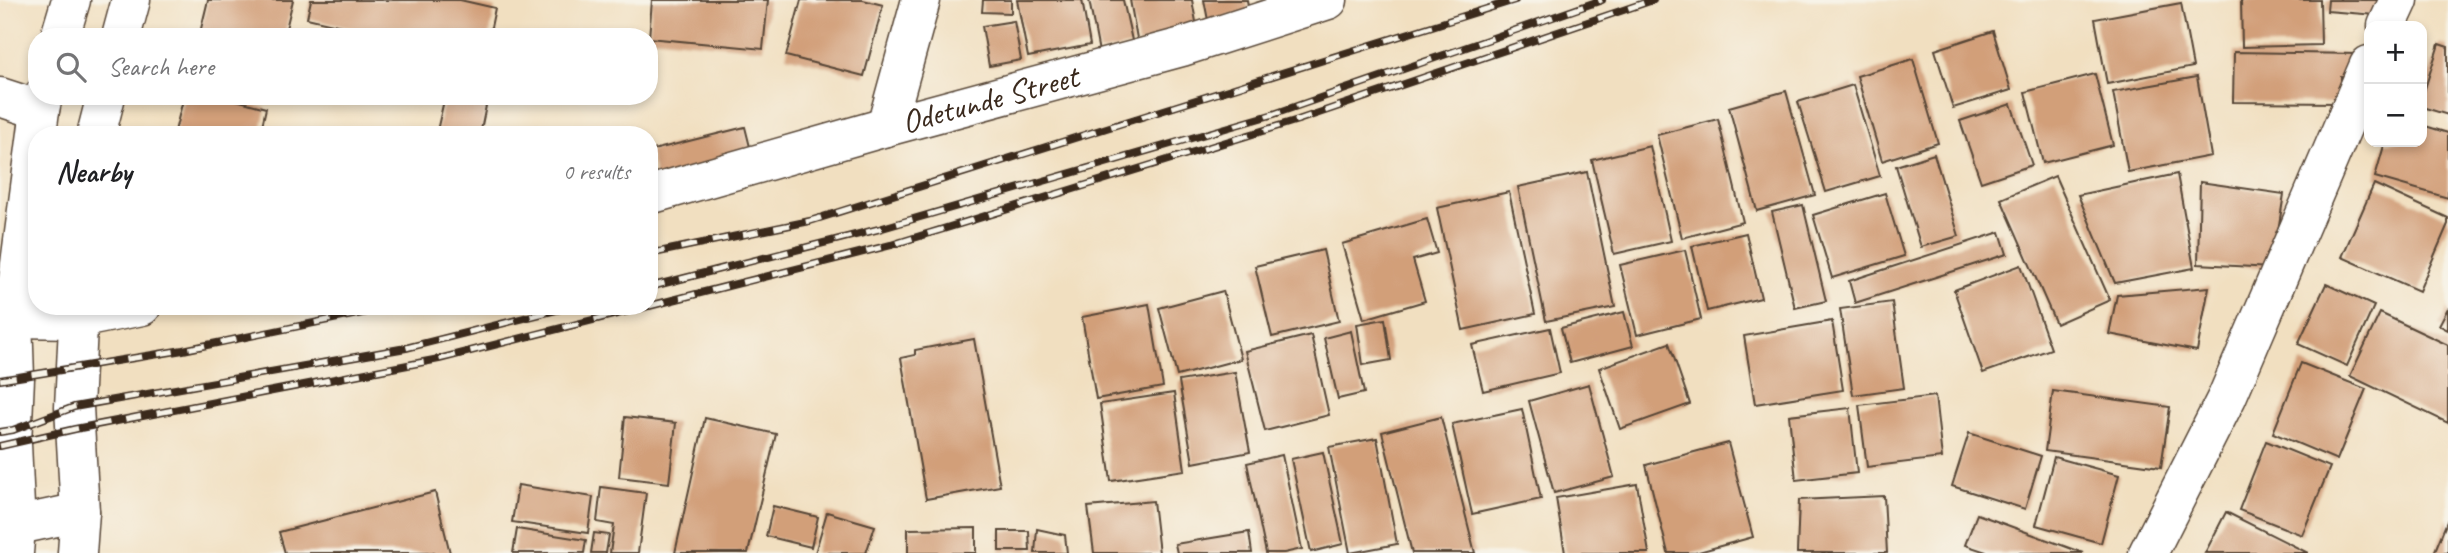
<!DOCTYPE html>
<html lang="en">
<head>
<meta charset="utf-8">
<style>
  body { margin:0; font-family:Caveat,sans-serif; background:#f2f2f2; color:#202124 }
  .controls { position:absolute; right:21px; top:21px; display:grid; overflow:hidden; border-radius:14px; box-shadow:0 4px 10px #0003 }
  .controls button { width:63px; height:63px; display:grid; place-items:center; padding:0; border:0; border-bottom:2px solid #e0e0e0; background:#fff; color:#202124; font:35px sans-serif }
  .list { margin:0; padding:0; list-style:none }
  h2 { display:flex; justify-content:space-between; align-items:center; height:91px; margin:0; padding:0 28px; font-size:30px }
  h2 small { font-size:23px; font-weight:400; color:#757577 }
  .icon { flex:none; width:38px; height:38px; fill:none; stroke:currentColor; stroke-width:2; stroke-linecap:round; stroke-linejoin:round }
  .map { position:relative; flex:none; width:2448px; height:553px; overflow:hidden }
  .search { position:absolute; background:#fff; box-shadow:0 4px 10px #0003; left:28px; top:28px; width:630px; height:77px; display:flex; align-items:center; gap:18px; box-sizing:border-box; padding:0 24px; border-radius:28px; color:#757577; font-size:26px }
  .panel { position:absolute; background:#fff; box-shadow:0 4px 10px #0003; left:28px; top:126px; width:630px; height:189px; border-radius:28px }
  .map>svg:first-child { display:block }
</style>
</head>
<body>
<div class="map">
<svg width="2448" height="553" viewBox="0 0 2448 553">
  <rect width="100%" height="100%" fill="#f7f3e8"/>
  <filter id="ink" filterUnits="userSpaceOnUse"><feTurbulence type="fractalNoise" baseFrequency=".0143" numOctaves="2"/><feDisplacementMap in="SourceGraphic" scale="14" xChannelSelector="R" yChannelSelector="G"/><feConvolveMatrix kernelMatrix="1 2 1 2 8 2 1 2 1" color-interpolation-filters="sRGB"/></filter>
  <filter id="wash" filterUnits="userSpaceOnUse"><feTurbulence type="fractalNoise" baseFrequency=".00686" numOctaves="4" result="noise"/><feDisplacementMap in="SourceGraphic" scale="28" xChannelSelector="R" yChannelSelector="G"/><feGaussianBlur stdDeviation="1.57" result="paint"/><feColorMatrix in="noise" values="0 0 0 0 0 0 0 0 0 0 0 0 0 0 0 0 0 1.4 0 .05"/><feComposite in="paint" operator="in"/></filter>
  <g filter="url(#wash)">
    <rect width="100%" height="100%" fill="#f1dfc0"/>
    <g id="blocks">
      <g fill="#d29f79">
        <polygon points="208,0 293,0 284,37 199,37"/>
        <polygon points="311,0 460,0 495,8 489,37 389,37 307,18"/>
        <polygon points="652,0 768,0 763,49 649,38"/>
        <polygon points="801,0 863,0 883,5 864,76 786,56"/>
        <polygon points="983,0 1011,0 1011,13 982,12"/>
        <polygon points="1017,0 1082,0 1090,45 1028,57"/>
        <polygon points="1089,0 1123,0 1133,45 1099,52"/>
        <polygon points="1130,0 1192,0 1198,33 1138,44"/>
        <polygon points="1204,0 1247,0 1249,12 1208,20"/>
        <polygon points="2241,0 2320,0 2321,45 2242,47"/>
        <polygon points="2328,0 2378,0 2376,15 2327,11"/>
        <polygon points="2181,3 2193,67 2107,84 2095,19"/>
        <polygon points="1014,21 1021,60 989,66 982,26"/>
        <polygon points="1993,31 2011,90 1953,108 1935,50"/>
        <polygon points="2439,44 2448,47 2448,115 2422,107 2422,98"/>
        <polygon points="2234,52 2359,54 2359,77 2341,76 2341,103 2233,102"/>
        <polygon points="1913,59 1938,143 1882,161 1857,76"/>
        <polygon points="2095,74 2113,145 2043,163 2025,92"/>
        <polygon points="2197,77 2211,156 2128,172 2113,92"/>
        <polygon points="1853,85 1880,176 1826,192 1798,102"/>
        <polygon points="1786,91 1815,195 1757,211 1729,107"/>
        <polygon points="184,96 221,96 266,108 260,135 174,135"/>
        <polygon points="445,96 488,96 480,135 436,135"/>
        <polygon points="2011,104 2032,165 1981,182 1960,121"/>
        <polygon points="1718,119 1743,222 1682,238 1657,135"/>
        <polygon points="2422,125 2448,133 2448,198 2375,177 2385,142 2422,142"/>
        <polygon points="745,127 752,155 656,179 649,151"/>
        <polygon points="1650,146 1671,241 1614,254 1592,160"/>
        <polygon points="1934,154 1959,236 1921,247 1896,166"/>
        <polygon points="1587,172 1615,307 1546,321 1518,187"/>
        <polygon points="2177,174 2194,268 2115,283 2078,195"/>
        <polygon points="2055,176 2110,300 2056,324 2001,199"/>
        <polygon points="2200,182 2284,194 2272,268 2198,264"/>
        <polygon points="2374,184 2448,218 2448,224 2419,291 2342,257"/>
        <polygon points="1509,192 1535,314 1463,330 1437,208"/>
        <polygon points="1885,193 1904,256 1832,278 1813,215"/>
        <polygon points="1803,205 1826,301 1795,308 1772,212"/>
        <polygon points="1427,219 1437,253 1413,260 1425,301 1364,319 1342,244"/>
        <polygon points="2000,232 2007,254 1855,303 1849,281"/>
        <polygon points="1746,233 1761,298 1707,311 1692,246"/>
        <polygon points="1323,250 1339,321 1272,337 1255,266"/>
        <polygon points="1685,250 1701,319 1637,335 1620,265"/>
        <polygon points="2021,265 2051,349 1983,373 1954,290"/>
        <polygon points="2326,284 2374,306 2347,366 2298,344"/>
        <polygon points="2209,287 2197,351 2109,334 2117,295"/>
        <polygon points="1223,291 1241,359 1177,376 1159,308"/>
        <polygon points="1892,302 1904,388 1853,395 1840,309"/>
        <polygon points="1149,304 1163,387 1096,399 1082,317"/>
        <polygon points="2448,308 2448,330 2439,325"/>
        <polygon points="1624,312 1633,346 1570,363 1561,328"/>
        <polygon points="2380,313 2448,345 2448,423 2350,376"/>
        <polygon points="1385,319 1391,360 1363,365 1357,324"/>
        <polygon points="1832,321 1843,390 1755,404 1744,336"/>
        <polygon points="1550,328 1560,373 1483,391 1472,345"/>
        <polygon points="1351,331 1364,393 1338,399 1324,338"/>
        <polygon points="1311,335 1329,415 1265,431 1245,351"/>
        <polygon points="974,339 1000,486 926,499 901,358 915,355 915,350"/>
        <polygon points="1669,343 1690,404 1620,429 1599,368"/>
        <polygon points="2301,363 2366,389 2337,460 2273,433"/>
        <polygon points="1235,372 1250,452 1193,463 1179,381"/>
        <polygon points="1589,384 1614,477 1554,493 1529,401"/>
        <polygon points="2053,391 2170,407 2161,467 2045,451"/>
        <polygon points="1174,393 1185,470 1111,481 1100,404"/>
        <polygon points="1935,396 1942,458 1867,467 1859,405"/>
        <polygon points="1850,408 1857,473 1796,480 1789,415"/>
        <polygon points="1522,409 1541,499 1472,514 1452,424"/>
        <polygon points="625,417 676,423 669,483 619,477"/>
        <polygon points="1441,417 1475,553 1412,553 1382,432"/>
        <polygon points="705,418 776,434 748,553 675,553"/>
        <polygon points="1969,433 2041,456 2025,509 1952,486"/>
        <polygon points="1377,438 1397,544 1350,553 1329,447"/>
        <polygon points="2266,441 2330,467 2302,535 2239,510"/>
        <polygon points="1728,443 1753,537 1695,553 1668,553 1646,465"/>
        <polygon points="1323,452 1343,544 1311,552 1291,459"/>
        <polygon points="1282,455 1302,549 1284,553 1266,553 1247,463"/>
        <polygon points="2054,457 2119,475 2101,543 2036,525"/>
        <polygon points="1637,484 1649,553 1565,553 1556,498"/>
        <polygon points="518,485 593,497 588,533 512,522"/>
        <polygon points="601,487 646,493 638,553 610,553 614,525 597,522"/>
        <polygon points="435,492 450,553 285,553 279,532"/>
        <polygon points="1884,496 1887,553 1797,553 1799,500"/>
        <polygon points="1153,501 1159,553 1094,553 1088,507"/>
        <polygon points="773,506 818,517 811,547 766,536"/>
        <polygon points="827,512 875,526 866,553 815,553"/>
        <polygon points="2226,512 2308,553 2205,553"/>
        <polygon points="1977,514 2083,553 1989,553 1965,545"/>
        <polygon points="2448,519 2448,553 2434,553"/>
        <polygon points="976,528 976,553 908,553 908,529"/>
        <polygon points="517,529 586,540 584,553 513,553"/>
        <polygon points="1037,529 1065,535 1067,553 1035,553"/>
        <polygon points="999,531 1029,531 1030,551 999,551"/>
        <polygon points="1249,532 1252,553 1177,553 1175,544"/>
        <polygon points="594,533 609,535 606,553 591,553"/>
      </g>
    </g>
  </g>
  <g filter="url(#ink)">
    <use href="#blocks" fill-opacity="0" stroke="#564536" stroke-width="2"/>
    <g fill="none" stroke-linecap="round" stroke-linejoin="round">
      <g stroke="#564536" stroke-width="41">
        <g id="minor">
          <polyline points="2387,26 2399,0"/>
          <polyline points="60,37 71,0"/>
          <polyline points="121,37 131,0"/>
          <polyline points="0,97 40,110"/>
          <polyline points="886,127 921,0"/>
          <polyline points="96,135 106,96"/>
          <path id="s1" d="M 649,195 L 886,127 L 1182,47 L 1328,0"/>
          <polyline points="0,321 13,318 77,319 142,306"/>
          <polyline points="0,529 80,512"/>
          <polyline points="14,553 16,527 12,444 15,378 13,318 40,110 43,96"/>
          <polyline points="77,553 80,512 74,407 79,306"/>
          <polyline points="2148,553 2227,397 2369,65"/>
        </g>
      </g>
      <use href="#minor" stroke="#fff" stroke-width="38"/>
      <g stroke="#3b2a1e" stroke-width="8">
        <g id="rail">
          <polyline points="649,254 810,221 1515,0"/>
          <polyline points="649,287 879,229 1274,114 1602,0"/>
          <polyline points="649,306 891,245 1298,120 1653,0"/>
          <polyline points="0,380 183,350 396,306"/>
          <polyline points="0,432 13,430 74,407 406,348 572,306"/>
          <polyline points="0,446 75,429 439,359 648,306"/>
        </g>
      </g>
      <use href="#rail" stroke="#f7f3e8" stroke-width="5" stroke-dasharray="16" stroke-linecap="butt"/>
    </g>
  </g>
  <g text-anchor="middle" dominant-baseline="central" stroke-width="7" stroke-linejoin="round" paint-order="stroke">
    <g font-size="33" fill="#3b2a1e" stroke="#f7f3e8">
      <text stroke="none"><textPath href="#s1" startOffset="354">Odetunde Street</textPath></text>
    </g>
  </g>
</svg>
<div class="controls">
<button>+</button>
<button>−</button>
</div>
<div class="search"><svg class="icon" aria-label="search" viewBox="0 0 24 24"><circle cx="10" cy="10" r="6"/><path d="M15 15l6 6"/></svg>Search here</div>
<section class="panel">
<h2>Nearby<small>0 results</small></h2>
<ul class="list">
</ul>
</section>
</div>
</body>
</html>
